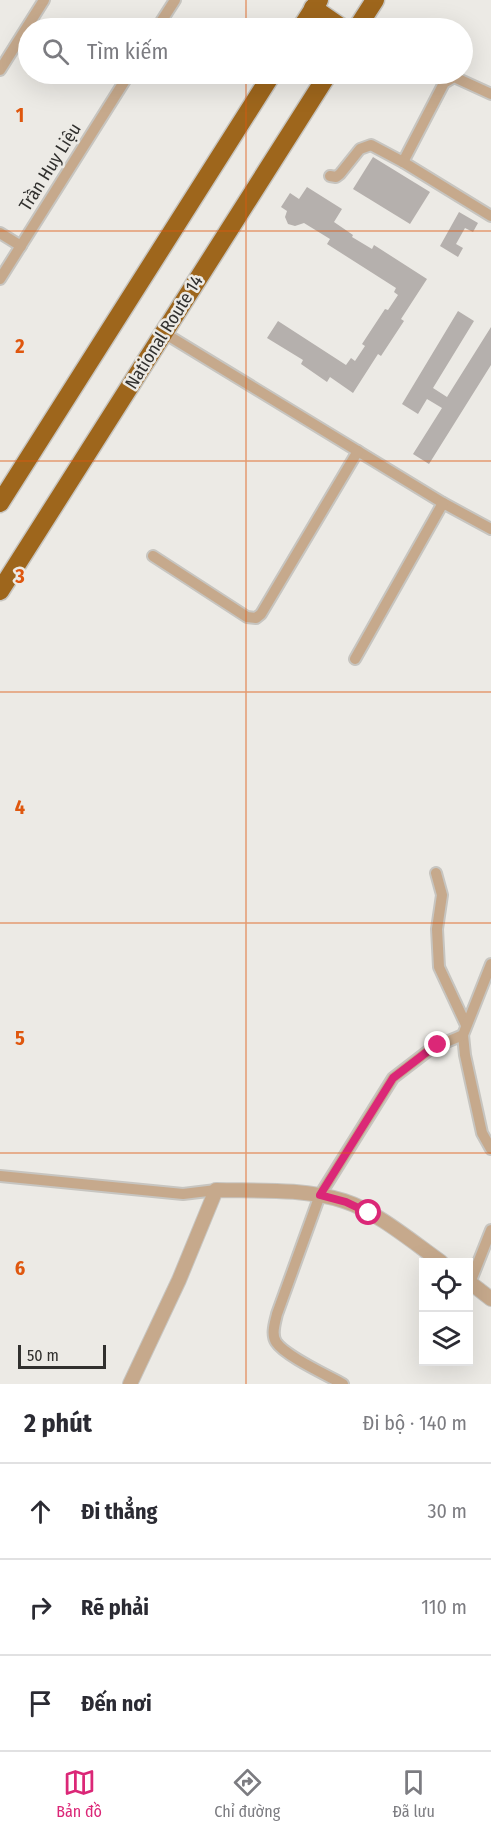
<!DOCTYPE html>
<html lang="vi">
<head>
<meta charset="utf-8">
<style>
  body { margin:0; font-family:"Fira Sans Condensed",sans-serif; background:#f2f2f3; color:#2b2b33 }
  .controls { position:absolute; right:18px; bottom:18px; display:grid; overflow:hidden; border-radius:0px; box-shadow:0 6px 24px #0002 }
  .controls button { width:54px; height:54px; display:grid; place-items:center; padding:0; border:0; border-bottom:2px solid #e1e1e2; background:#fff; color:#2b2b33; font:30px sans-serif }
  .scale { position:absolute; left:18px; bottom:15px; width:88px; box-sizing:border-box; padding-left:6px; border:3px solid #31302e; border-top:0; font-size:16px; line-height:21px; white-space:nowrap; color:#31302e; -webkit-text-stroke:4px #eceae5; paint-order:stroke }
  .stop { position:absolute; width:18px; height:18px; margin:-14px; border:4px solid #db2777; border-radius:50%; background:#fff }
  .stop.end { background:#db2777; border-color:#fff; box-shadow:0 2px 6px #0008 }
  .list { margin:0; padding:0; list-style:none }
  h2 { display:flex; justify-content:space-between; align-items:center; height:78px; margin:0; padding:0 24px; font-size:26px }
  h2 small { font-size:20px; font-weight:400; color:#7c7c81 }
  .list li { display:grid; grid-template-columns:39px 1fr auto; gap:18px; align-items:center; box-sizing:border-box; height:96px; padding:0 24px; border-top:2px solid #e1e1e2 }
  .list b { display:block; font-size:22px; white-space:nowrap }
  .list em { font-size:20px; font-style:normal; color:#7c7c81 }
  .icon { flex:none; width:33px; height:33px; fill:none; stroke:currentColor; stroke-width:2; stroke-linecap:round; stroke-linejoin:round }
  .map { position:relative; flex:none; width:491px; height:1384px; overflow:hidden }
  .search { position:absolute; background:#fff; box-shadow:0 6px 24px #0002; left:18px; right:18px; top:18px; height:66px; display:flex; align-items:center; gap:15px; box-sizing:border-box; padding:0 21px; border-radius:33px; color:#7c7c81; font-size:22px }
  .sheet { height:366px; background:#fff }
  nav { display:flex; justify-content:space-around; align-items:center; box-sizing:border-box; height:84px; border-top:2px solid #e1e1e2; background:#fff; font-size:16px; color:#7c7c81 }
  nav a { display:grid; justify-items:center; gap:3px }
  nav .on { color:#db2777 }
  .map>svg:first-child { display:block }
</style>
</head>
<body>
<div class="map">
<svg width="491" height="1384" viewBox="0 0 491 1384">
  <rect width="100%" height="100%" fill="#eceae5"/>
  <g fill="#b5b0ad">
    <polygon points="373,157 430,192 410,224 353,189"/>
    <polygon points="307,187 342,209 334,222 353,235 352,237 372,249 374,245 427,279 401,319 404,321 381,356 378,354 353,393 330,377 327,382 301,364 303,360 267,338 278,321 346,365 351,358 355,361 365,346 362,344 385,309 388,310 398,295 394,292 396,288 327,244 330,239 304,223 295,226 288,224 285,217 287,211 281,207 290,193 299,199"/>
    <polygon points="459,212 478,223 473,232 465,228 456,244 463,248 458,257 440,246"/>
    <polygon points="458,311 474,321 433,388 447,397 491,327 491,365 429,464 413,454 442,408 427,399 418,414 402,404"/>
  </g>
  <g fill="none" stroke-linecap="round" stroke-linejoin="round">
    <g stroke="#c7c5c0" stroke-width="14">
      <g id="minor">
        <polyline points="157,28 175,0"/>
        <polyline points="0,70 44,0"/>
        <polyline points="403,162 444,83 454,77 491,94"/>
        <polyline points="330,176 336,177 340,174 360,149 371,145 403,162 491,216"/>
        <polyline points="0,233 21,246"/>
        <polyline points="0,279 129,74"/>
        <polyline points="164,333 443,503 491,529"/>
        <polyline points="153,556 247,617 256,618 261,614 358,451"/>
        <polyline points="355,659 443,503"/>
        <polyline points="436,873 442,895 437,929 439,967 466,1025"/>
        <polyline points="491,964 463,1035 465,1055 482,1133 491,1149"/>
        <polyline points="0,1176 183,1194 216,1190"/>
        <polyline points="470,1283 491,1230"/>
        <path d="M 343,1384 C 327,1375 285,1356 276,1342 C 271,1334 275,1323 277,1314 L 320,1195 L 393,1078 L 432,1048 L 463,1035"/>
      </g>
    </g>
    <g stroke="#c7c5c0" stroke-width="16">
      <g id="tertiary">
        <polyline points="468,1281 491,1299"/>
        <path d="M 130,1384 L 179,1280 L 216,1190 C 258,1191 303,1188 344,1201 C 376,1211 414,1243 441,1262"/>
      </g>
    </g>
    <g stroke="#c7c5c0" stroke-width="21">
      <g id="trunk">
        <polyline points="313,8 342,28"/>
        <polyline points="301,28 319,0"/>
        <polyline points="357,28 375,0"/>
        <polyline points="0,503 272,74"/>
        <polyline points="0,591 328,74"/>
      </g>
    </g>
    <use href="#minor" stroke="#c6a98c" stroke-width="10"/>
    <use href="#tertiary" stroke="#c6a98c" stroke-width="14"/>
    <use href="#trunk" stroke="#9e661c" stroke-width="18"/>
  </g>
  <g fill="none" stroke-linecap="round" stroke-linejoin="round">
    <polyline stroke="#db2777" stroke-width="8" points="369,1213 346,1202 320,1195 393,1078 432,1048 438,1045"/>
  </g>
  <path fill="none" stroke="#df570e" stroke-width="1.5" stroke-opacity="0.55" d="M 246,0 L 246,28M 246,74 L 246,1384M 0,231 L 491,231M 0,461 L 491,461M 0,692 L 491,692M 0,923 L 491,923M 0,1153 L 491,1153"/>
  <g text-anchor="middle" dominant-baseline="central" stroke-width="5" stroke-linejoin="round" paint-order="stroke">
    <g font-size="18" fill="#31302e" stroke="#eceae5">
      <text transform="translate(50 167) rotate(-58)">Trần Huy Liệu</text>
      <text transform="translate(164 332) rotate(-58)">National Route 14</text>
    </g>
  </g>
  <g font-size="20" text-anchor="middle" font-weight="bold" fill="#df570e" stroke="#eceae5" stroke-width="5" stroke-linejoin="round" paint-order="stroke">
    <text x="20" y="122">1</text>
    <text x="20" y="353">2</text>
    <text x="20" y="583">3</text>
    <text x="20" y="814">4</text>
    <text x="20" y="1045">5</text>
    <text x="20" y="1275">6</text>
  </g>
</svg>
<div class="controls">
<button><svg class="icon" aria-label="locate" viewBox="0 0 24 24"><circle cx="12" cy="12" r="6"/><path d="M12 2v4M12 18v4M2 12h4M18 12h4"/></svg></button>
<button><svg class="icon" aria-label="layers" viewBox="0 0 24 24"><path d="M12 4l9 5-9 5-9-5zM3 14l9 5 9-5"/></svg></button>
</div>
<div class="scale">50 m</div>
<div class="stop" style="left:369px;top:1213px"></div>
<div class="stop end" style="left:438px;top:1045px"></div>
<div class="search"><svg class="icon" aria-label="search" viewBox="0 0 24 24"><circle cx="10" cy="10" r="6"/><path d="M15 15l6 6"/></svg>Tìm kiếm</div>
</div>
<section class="sheet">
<h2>2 phút<small>Đi bộ · 140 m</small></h2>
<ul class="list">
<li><svg class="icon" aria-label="ahead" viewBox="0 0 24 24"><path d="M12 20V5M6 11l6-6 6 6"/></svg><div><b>Đi thẳng</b></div><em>30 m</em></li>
<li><svg class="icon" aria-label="right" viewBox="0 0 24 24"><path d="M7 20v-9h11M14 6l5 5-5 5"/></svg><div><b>Rẽ phải</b></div><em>110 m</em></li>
<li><svg class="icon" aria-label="arrive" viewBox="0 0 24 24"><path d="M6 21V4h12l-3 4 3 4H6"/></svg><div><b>Đến nơi</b></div></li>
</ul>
</section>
<nav>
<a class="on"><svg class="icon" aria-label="map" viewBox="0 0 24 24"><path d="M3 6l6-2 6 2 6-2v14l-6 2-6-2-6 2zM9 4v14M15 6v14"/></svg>Bản đồ</a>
<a><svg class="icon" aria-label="directions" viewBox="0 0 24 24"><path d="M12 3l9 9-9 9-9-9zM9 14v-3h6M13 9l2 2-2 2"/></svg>Chỉ đường</a>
<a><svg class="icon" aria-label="saved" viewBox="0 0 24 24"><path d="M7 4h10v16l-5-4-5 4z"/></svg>Đã lưu</a>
</nav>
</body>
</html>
